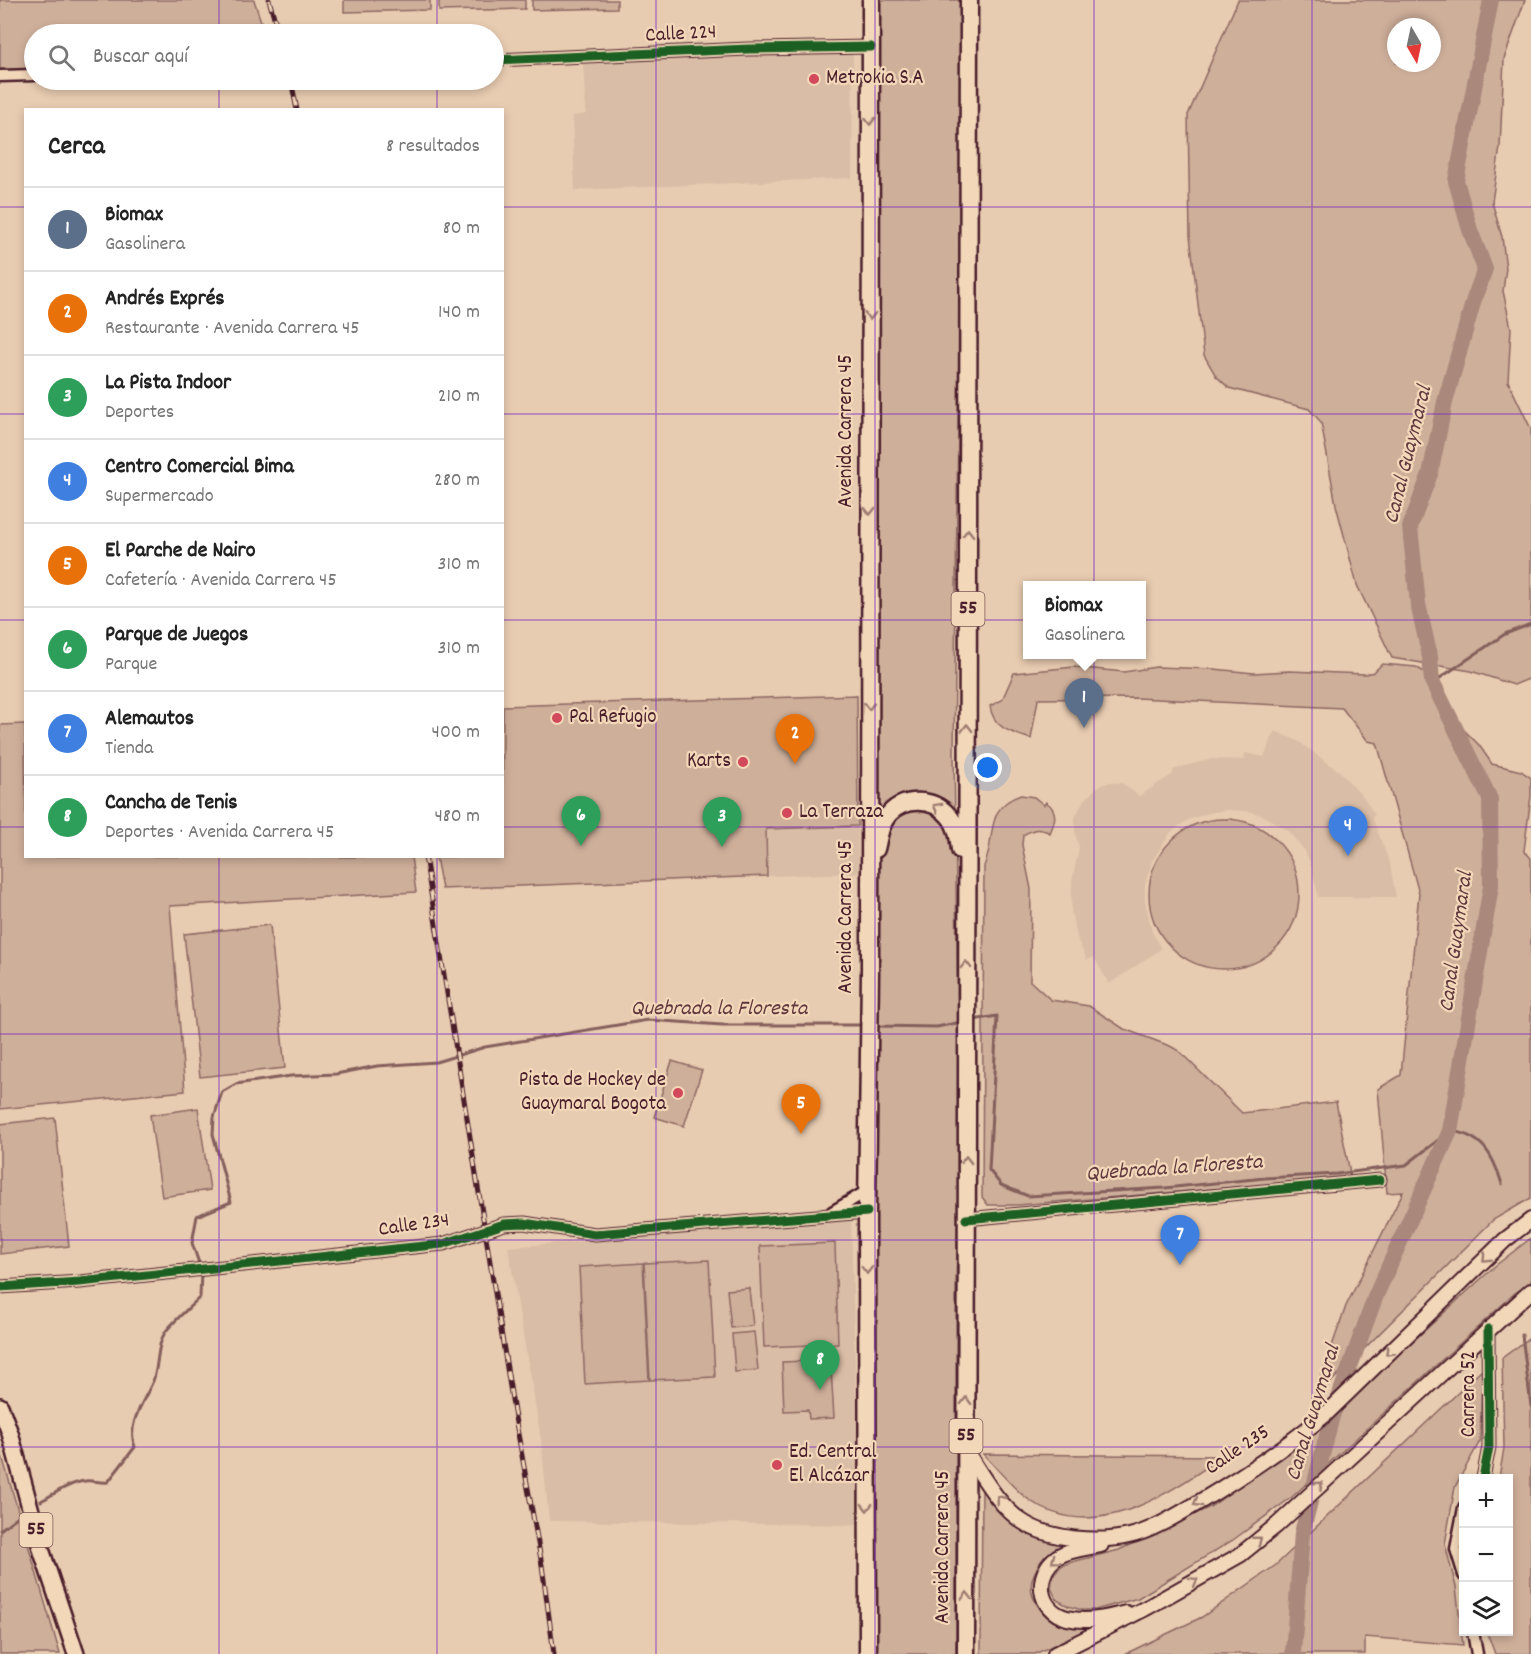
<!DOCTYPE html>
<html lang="es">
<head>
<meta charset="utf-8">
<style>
  body { margin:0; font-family:Dekko,sans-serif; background:#f6f6f6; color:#222 }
  .controls { position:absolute; right:18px; bottom:18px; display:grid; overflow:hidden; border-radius:0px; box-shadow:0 3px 9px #0003 }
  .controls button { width:54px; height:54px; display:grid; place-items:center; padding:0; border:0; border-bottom:2px solid #e0e0e0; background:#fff; color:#222; font:30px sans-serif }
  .compass { position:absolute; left:1387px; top:18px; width:54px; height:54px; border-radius:50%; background:#fff; box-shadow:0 3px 9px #0003; rotate:171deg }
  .you { position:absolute; left:988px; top:768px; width:21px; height:21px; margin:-15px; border:4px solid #fff; border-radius:50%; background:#1a73e8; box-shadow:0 0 0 9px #1a73e833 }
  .badge { display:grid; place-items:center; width:39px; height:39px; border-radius:50%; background:#d93025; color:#fff; font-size:20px; font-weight:700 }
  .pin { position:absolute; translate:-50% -50px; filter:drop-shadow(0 2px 3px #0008) }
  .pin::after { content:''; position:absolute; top:32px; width:21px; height:18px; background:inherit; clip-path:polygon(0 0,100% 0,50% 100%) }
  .popup { position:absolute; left:1023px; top:581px; width:123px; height:78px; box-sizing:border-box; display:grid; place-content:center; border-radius:0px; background:#fff; filter:drop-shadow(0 2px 4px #0005); font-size:20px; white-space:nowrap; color:#767676 }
  .popup b { font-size:22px; color:#222 }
  .popup::after { content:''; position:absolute; left:50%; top:100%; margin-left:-12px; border:12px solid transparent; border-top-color:#fff }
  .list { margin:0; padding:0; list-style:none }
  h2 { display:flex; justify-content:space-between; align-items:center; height:78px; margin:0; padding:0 24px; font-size:26px }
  h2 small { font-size:20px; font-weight:400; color:#767676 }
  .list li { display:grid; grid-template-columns:39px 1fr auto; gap:18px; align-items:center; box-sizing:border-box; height:84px; padding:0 24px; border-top:2px solid #e0e0e0 }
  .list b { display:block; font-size:22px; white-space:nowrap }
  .list p { margin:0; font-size:20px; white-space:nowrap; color:#767676 }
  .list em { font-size:20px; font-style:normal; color:#767676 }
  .icon { flex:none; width:33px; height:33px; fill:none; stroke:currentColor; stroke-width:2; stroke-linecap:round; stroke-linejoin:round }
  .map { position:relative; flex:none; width:1531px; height:1654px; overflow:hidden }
  .search { position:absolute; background:#fff; box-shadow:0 3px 9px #0003; left:24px; top:24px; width:480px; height:66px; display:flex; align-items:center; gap:15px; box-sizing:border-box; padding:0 21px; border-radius:33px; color:#767676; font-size:22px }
  .panel { position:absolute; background:#fff; box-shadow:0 3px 9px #0003; left:24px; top:108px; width:480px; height:750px; border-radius:0px }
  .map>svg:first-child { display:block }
</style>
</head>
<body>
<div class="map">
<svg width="1531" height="1654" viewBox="0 0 1531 1654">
  <rect width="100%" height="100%" fill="#e8ccb1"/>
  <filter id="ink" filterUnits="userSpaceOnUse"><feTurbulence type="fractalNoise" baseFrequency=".0167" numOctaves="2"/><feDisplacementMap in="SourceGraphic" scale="12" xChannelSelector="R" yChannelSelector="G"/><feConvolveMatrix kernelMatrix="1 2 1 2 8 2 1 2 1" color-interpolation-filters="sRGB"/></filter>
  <g filter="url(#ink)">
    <g fill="#dabda6">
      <polygon points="853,50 852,178 575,190 572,116 586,114 583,64"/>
      <polygon points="1275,731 1298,741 1339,771 1364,798 1375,815 1372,817 1390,864 1396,897 1318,897 1312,867 1305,851 1288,831 1264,816 1248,811 1227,810 1209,813 1188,820 1171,832 1152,861 1145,885 1145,900 1152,931 1161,949 1109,984 1094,957 1087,960 1078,941 1071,912 1072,881 1079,848 1075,832 1075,817 1083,802 1097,787 1109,782 1122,783 1139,796 1173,774 1173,770 1185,766 1212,759 1244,760 1245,753 1264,757"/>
      <polygon points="858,826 859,873 767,876 766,829"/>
      <polygon points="851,1219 857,1441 857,1525 549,1521 541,1439 508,1247"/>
    </g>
    <g fill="#ceaf9a" stroke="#8c6762" stroke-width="1.5" fill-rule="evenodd">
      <polygon points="0,0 254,0 265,34 34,34 34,72 0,73"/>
      <polygon points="344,0 430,0 430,10 344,12"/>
      <polygon points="439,0 525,0 525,9 439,11"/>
      <polygon points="532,0 617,0 617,8 532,10"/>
      <polygon points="878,0 961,0 960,259 954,754 960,1156 956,1282 956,1654 873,1654 873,1237 876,1144 874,996"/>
      <path d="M 1238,0 L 1525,0 L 1504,59 L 1500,147 L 1492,202 L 1502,237 L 1506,268 L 1503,291 L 1511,328 L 1508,381 L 1531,429 L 1531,678 L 1514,685 L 1471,671 L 1392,658 L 1357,585 L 1336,505 L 1321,422 L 1309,409 L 1229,388 L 1216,376 L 1204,355 L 1190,236 L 1188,115 ZM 1396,27 L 1432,27 L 1432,63 L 1396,63 Z"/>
      <path d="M 1382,664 L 1416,667 L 1437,680 L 1458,724 L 1479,745 L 1492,764 L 1521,771 L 1531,778 L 1531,796 L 1524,851 L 1531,858 L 1531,1198 L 1493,1220 L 1313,1400 L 1346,1306 L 1403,1192 L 1387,1193 L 1378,1089 L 1401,1075 L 1419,893 L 1377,743 L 1368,741 L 1342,708 L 1136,698 L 1038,699 L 1031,739 C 1013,733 993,729 990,706 L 1002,700 L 1014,673 L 1074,667 L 1124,672 L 1156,667 L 1214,669 L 1254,673 L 1289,671 L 1365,674 L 1374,672 Z"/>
      <polygon points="857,695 858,826 766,829 767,876 442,889 436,857 502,856 503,706"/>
      <polygon points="25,724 26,856 411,857 416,892 170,906 185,1091 0,1109 0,725"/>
      <path d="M 1021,795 L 1034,797 L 1044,805 L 1046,802 C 1059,811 1055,821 1050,833 C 1040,827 1033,829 1023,835 L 1022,845 L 1031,889 L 1030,981 L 1051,1000 L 1089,1006 L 1124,1029 L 1170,1046 L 1179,1051 L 1242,1113 L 1336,1102 L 1351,1178 L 1017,1205 L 988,1205 L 982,1197 L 984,866 C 997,838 983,807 1021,795 Z"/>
      <circle cx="1224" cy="894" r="75"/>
      <polygon points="270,925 285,1068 200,1077 184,934"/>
      <polygon points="672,1061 702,1070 684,1126 654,1117"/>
      <polygon points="198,1108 210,1190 162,1197 150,1115"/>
      <polygon points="55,1118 69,1246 0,1254 0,1124"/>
      <polygon points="1531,1238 1531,1282 1515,1293 1292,1497 1233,1540 1138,1598 1095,1610 1082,1610 1068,1606 1057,1600 1051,1588 1053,1576 1061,1566 1072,1562 1119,1550 1210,1507 1278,1459 1325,1422 1495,1266"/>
      <polygon points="835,1243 838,1344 764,1347 760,1246"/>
      <polygon points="709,1260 715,1377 650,1380 644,1263"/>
      <polygon points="643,1263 649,1380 585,1384 579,1267"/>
      <polygon points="749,1288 753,1326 731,1328 727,1290"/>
      <polygon points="754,1332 758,1370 735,1372 732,1334"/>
      <polygon points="1531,1337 1531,1654 1495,1654 1487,1632 1508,1632 1508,1478 1499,1478 1504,1448 1502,1358"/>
      <polygon points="806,1361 806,1370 831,1369 834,1418 809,1419 808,1410 784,1411 782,1362"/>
      <polygon points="1482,1370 1480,1441 1455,1487 1445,1544 1456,1587 1463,1645 1365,1637 1365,1654 1125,1654 1202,1617 1276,1565"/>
      <polygon points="0,1449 60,1654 0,1654"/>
      <path d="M 983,1454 L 1223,1456 C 1167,1495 1091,1548 1025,1497 C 1010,1485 997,1468 983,1454 Z"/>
      <path d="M 982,1483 L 1032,1534 L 1052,1541 L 1074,1544 C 1065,1547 1055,1549 1048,1554 C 1041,1559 1038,1566 1034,1574 C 1024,1596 1043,1618 1064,1624 C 1073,1627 1082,1627 1092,1627 L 1035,1654 L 981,1654 Z"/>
    </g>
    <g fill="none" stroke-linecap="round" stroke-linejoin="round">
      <g stroke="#845e5b" stroke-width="3">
        <polyline points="1432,681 1437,680 1505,634 1531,624"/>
        <path d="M 973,1020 L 997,1016 L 989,1170 L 1001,1185 L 1028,1196 L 1165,1188 L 1265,1178 L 1337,1174 L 1406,1165 L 1450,1131 C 1483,1135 1493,1155 1502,1184"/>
        <polyline points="875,1026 937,1027 961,1022"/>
        <polyline points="200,1266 192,1243 197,1216 231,1202 213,1134 214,1117 222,1092 236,1084 291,1076 336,1074 377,1066 436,1062 485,1047 648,1020 722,1025 863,1025"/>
        <polyline points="1522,1335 1531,1406"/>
        <path d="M 41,1501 C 54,1494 69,1483 85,1481 C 93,1480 100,1483 108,1482 L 135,1447 C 126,1424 144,1402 153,1381 C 159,1366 156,1345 166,1331 C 176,1319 189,1308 200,1297 L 201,1272"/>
        <polyline points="0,1530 21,1514"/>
      </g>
      <polyline stroke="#aa887b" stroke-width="16" points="1293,1654 1302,1533 1332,1416 1376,1295 1450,1131 1491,886 1490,799 1432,681 1430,657 1418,604 1410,527 1430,474 1445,402 1474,299 1485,269 1470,230 1456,181 1491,0"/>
      <g stroke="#4a1f2b" stroke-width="15">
        <g id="minor">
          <polyline points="494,60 748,49 871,47"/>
          <polyline points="0,76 34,75"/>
          <polyline points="832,1212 867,1191"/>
          <polyline points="966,1219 1380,1180"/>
          <polyline points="0,1287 80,1282 443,1244 504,1224 524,1223 595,1234 867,1212"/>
          <polyline points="1483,1478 1489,1447 1488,1329"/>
          <polyline points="1464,1508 1456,1549 1464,1575"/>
          <polyline points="1473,1632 1477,1654"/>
        </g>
      </g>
      <g stroke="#4a1f2b" stroke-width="18">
        <g id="secondary">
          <path d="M 966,1451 C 982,1475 998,1506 1023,1522 C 1050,1540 1098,1543 1129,1536 C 1149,1532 1174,1517 1191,1507 C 1238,1479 1284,1449 1326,1414 L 1505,1240 L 1531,1220"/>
          <path d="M 1101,1545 C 1087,1548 1069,1549 1057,1557 C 1034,1574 1037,1610 1067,1618 C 1086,1623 1107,1618 1126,1613"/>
          <polyline points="1055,1654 1148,1607 1240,1555 1277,1525 1531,1291"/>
        </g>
      </g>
      <g stroke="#4a1f2b" stroke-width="20">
        <polyline id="primary" points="0,1406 10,1433 42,1552 76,1654"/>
      </g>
      <g stroke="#4a1f2b" stroke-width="21">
        <g id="trunk">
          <path d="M 876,849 C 879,837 880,824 889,814 C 904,797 933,798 948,815 C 957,824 959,838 960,850"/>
          <polyline points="868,1654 867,1212 870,972 871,0"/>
          <polyline points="966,1654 969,0"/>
        </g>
      </g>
      <use href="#minor" stroke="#f2d7b9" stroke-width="10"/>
      <use href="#secondary" stroke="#f2d7b9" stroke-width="14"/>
      <use href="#primary" stroke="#f2d7b9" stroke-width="15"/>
      <use href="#trunk" stroke="#f2d7b9" stroke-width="16"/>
      <g stroke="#4a1f2b" stroke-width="5">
        <g id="rail">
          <polyline points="269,0 279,34"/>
          <polyline points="291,80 297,110"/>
          <polyline points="425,856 514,1412 542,1565 554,1654"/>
        </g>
      </g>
      <use href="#rail" stroke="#f2d7b9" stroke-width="3" stroke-dasharray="9" stroke-linecap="butt"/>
      <g stroke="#f2d7b9" stroke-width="13">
        <g id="cycleway">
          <polyline points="494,60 748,49 871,47"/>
          <polyline points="966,1219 1380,1180"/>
          <polyline points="0,1287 80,1282 443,1244 504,1224 524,1223 595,1234 867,1212"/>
          <polyline points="1483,1478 1489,1447 1488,1329"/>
        </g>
      </g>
      <use href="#cycleway" stroke="#1b5e20" stroke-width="9"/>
    </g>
    <defs><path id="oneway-chevron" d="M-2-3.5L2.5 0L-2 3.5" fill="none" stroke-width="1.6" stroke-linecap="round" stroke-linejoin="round" transform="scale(1.5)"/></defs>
    <g stroke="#9e7b72">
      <use href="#oneway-chevron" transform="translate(870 121) rotate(90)"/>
      <use href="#oneway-chevron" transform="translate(870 316) rotate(90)"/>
      <use href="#oneway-chevron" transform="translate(870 511) rotate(90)"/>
      <use href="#oneway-chevron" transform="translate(968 533) rotate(-90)"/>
      <use href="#oneway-chevron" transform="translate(869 706) rotate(90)"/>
      <use href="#oneway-chevron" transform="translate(967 728) rotate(-90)"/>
      <use href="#oneway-chevron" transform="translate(937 807) rotate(-151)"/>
      <use href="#oneway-chevron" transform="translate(966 965) rotate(-90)"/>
      <use href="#oneway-chevron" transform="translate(966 1160) rotate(-90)"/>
      <use href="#oneway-chevron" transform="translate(1486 1258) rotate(136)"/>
      <use href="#oneway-chevron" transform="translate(867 1270) rotate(90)"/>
      <use href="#oneway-chevron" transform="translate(1389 1352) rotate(135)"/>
      <use href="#oneway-chevron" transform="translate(966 1401) rotate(-90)"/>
      <use href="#oneway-chevron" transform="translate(1319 1485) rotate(-43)"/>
      <use href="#oneway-chevron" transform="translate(1000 1499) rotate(-129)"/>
      <use href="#oneway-chevron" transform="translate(1197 1503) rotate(150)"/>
      <use href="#oneway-chevron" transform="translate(867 1507) rotate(90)"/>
      <use href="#oneway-chevron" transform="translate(1258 1540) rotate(-39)"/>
      <use href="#oneway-chevron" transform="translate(1055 1560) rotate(143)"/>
      <use href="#oneway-chevron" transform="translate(1194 1581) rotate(-29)"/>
      <use href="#oneway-chevron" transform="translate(967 1596) rotate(-90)"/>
    </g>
  </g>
  <path fill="none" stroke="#7b2cbf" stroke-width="1.5" stroke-opacity="0.55" d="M 219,0 L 219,34M 437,0 L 437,34M 656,0 L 656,1654M 875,0 L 875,1654M 1094,0 L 1094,1654M 1312,0 L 1312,1654M 219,80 L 219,110M 437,80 L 437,110M 0,207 L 26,207M 502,207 L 1531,207M 0,414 L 26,414M 502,414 L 1531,414M 0,620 L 26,620M 502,620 L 1531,620M 0,827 L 26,827M 502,827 L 1531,827M 219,856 L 219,1654M 437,856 L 437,1654M 0,1034 L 1531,1034M 0,1240 L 1531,1240M 0,1447 L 1531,1447"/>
  <g fill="#d1495b" stroke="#f2d7b9" stroke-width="2">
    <circle cx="814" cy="79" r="6"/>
    <circle cx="557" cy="718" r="6"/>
    <circle cx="743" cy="762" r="6"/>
    <circle cx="787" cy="813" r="6"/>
    <circle cx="678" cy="1093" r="6"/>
    <circle cx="777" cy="1465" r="6"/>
  </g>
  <g text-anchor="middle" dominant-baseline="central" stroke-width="4.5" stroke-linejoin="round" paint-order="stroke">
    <g fill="#f2d7b9" stroke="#7c5656" stroke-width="1.5">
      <rect x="951.5" y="592" width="33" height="34" rx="4.5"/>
      <rect x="949.5" y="1419" width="33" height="34" rx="4.5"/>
      <rect x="19.5" y="1513" width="33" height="34" rx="4.5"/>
    </g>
    <g font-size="20" font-weight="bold" fill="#4a1f2b">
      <text x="968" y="609">55</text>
      <text x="966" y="1436">55</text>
      <text x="36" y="1530">55</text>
    </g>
    <g font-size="21" fill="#4a1f2b" stroke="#f2d7b9">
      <text transform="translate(681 35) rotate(-3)">Calle 224</text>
      <text transform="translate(847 431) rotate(-90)">Avenida Carrera 45</text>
      <text transform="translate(847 917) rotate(-90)">Avenida Carrera 45</text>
      <text transform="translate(414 1226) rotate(-8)">Calle 234</text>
      <text transform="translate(1470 1394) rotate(-90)">Carrera 52</text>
      <text transform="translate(1238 1451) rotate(-34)">Calle 235</text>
      <text transform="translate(944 1547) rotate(-90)">Avenida Carrera 45</text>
    </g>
    <g font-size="21" fill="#4a1f2b" stroke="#f2d7b9" text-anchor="start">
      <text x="826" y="79">Metrokia S.A</text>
      <text x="569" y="718">Pal Refugio</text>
      <text x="731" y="762" text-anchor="end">Karts</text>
      <text x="799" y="813">La Terraza</text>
      <text x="666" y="1081" text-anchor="end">Pista de Hockey de<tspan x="666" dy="24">Guaymaral Bogota</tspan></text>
      <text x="789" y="1453">Ed. Central<tspan x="789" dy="24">El Alcázar</tspan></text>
    </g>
    <g font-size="22" font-style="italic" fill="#62393f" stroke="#f2d7b9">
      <text transform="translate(1409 455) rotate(-76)">Canal Guaymaral</text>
      <text transform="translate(1457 942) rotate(-82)">Canal Guaymaral</text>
      <text x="719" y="1009">Quebrada la Floresta</text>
      <text transform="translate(1174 1169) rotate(-4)">Quebrada la Floresta</text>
      <text transform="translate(1314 1413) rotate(-73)">Canal Guaymaral</text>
    </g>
  </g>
</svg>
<div class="controls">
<button>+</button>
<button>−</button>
<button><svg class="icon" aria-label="layers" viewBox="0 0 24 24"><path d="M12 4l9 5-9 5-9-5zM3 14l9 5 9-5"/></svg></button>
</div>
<svg class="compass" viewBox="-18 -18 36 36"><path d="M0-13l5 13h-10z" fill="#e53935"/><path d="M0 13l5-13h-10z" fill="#767676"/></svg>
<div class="you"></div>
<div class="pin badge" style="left:1084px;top:728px;background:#5c6f8a">1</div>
<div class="popup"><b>Biomax</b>Gasolinera</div>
<div class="pin badge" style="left:795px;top:764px;background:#e8710a">2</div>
<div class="pin badge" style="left:722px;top:847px;background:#2e9e5b">3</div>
<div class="pin badge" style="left:1348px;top:856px;background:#3f7fe0">4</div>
<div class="pin badge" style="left:801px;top:1134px;background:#e8710a">5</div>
<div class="pin badge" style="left:581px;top:846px;background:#2e9e5b">6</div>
<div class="pin badge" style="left:1180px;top:1265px;background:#3f7fe0">7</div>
<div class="pin badge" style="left:820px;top:1390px;background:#2e9e5b">8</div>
<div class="search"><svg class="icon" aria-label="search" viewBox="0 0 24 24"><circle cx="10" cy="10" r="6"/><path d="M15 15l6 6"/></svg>Buscar aquí</div>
<section class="panel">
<h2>Cerca<small>8 resultados</small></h2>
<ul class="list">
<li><span class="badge" style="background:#5c6f8a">1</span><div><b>Biomax</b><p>Gasolinera</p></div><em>80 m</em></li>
<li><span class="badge" style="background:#e8710a">2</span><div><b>Andrés Exprés</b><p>Restaurante · Avenida Carrera 45</p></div><em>140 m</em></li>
<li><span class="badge" style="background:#2e9e5b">3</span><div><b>La Pista Indoor</b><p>Deportes</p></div><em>210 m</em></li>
<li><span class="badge" style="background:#3f7fe0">4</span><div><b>Centro Comercial Bima</b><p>Supermercado</p></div><em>280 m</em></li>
<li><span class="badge" style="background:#e8710a">5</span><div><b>El Parche de Nairo</b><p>Cafetería · Avenida Carrera 45</p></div><em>310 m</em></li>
<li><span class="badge" style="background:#2e9e5b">6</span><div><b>Parque de Juegos</b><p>Parque</p></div><em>310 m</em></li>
<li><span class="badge" style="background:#3f7fe0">7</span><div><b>Alemautos</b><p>Tienda</p></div><em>400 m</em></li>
<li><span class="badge" style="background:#2e9e5b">8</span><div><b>Cancha de Tenis</b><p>Deportes · Avenida Carrera 45</p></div><em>480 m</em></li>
</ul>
</section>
</div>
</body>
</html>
